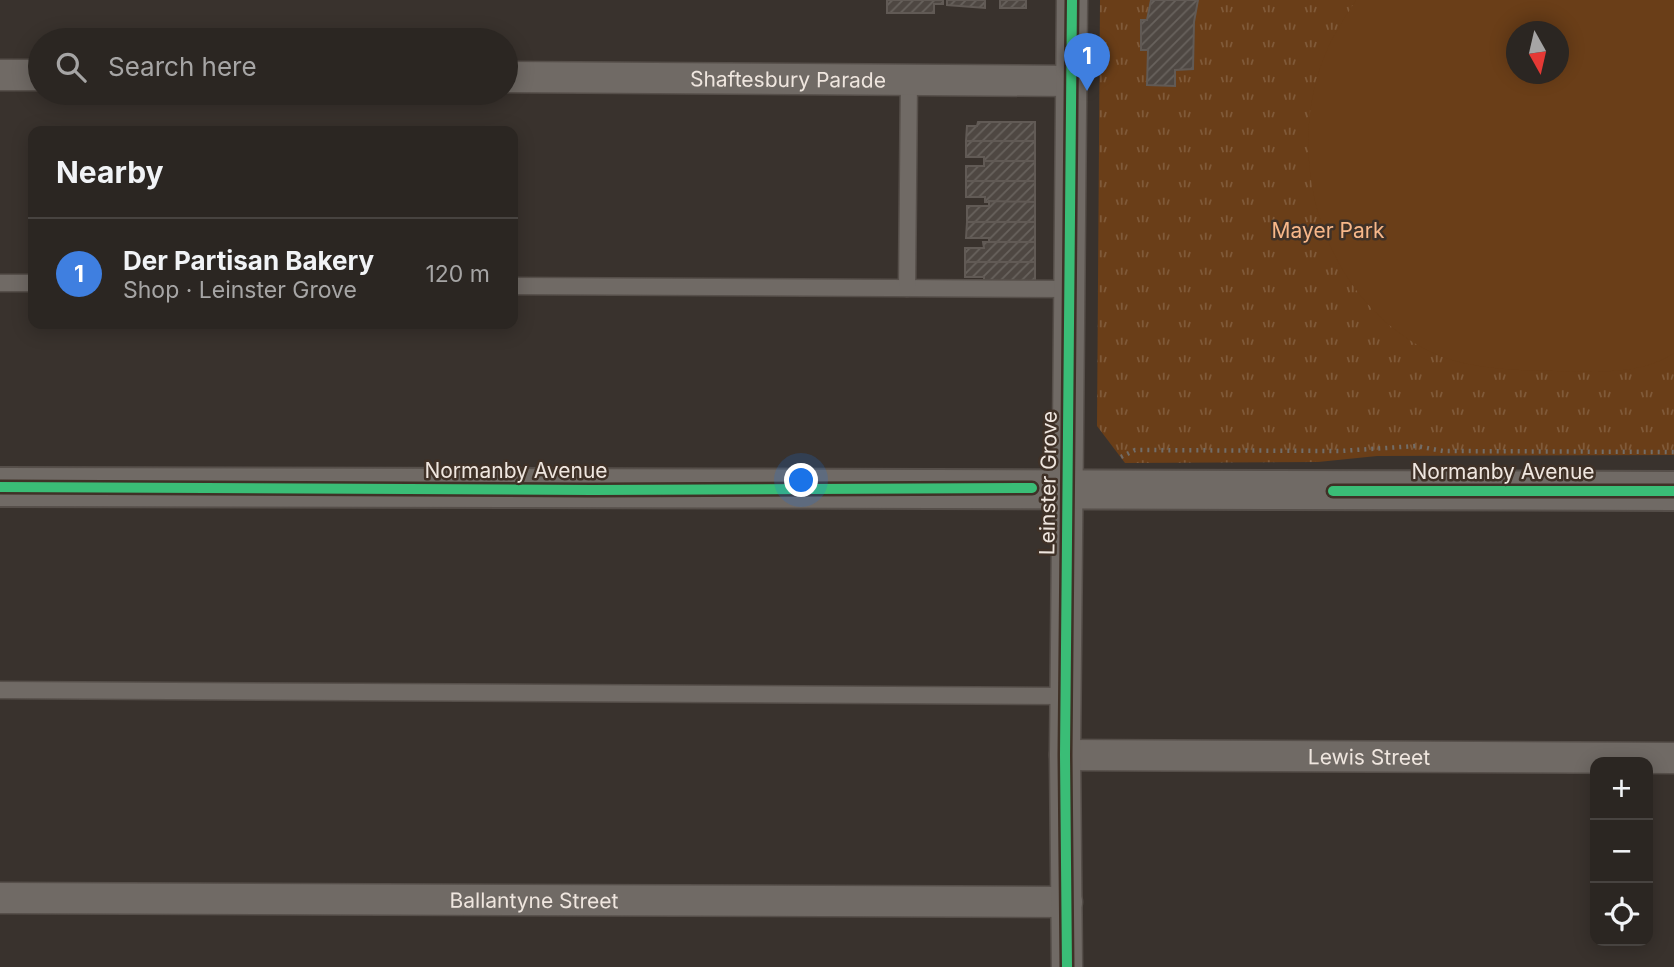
<!DOCTYPE html>
<html lang="en">
<head>
<meta charset="utf-8">
<style>
  body { margin:0; font-family:Inter,sans-serif; background:#332e2a; color:#f1f3f6 }
  .controls { position:absolute; right:21px; bottom:21px; display:grid; overflow:hidden; border-radius:14px; box-shadow:0 4px 18px #0003 }
  .controls button { width:63px; height:63px; display:grid; place-items:center; padding:0; border:0; border-bottom:2px solid #474340; background:#2b2622; color:#f1f3f6; font:35px sans-serif }
  .compass { position:absolute; left:1506px; top:21px; width:63px; height:63px; border-radius:50%; background:#2b2622; box-shadow:0 4px 18px #0003; rotate:172deg }
  .you { position:absolute; left:802px; top:481px; width:24px; height:24px; margin:-18px; border:5px solid #fff; border-radius:50%; background:#1a73e8; box-shadow:0 0 0 10px #1a73e833 }
  .badge { display:grid; place-items:center; width:46px; height:46px; border-radius:50%; background:#8c9099; color:#fff; font-size:23px; font-weight:700 }
  .pin { position:absolute; translate:-50% -58px; filter:drop-shadow(0 2px 4px #0008) }
  .pin::after { content:''; position:absolute; top:37px; width:24px; height:21px; background:inherit; clip-path:polygon(0 0,100% 0,50% 100%) }
  .list { margin:0; padding:0; list-style:none }
  h2 { display:flex; justify-content:space-between; align-items:center; height:91px; margin:0; padding:0 28px; font-size:30px }
  h2 small { font-size:23px; font-weight:400; color:#a6a5a5 }
  .list li { display:grid; grid-template-columns:46px 1fr auto; gap:21px; align-items:center; box-sizing:border-box; height:112px; padding:0 28px; border-top:2px solid #474340 }
  .list b { display:block; font-size:26px; white-space:nowrap }
  .list p { margin:0; font-size:23px; white-space:nowrap; color:#a6a5a5 }
  .list em { font-size:23px; font-style:normal; color:#a6a5a5 }
  .icon { flex:none; width:38px; height:38px; fill:none; stroke:currentColor; stroke-width:2; stroke-linecap:round; stroke-linejoin:round }
  .map { position:relative; flex:none; width:1674px; height:967px; overflow:hidden }
  .search { position:absolute; background:#2b2622; box-shadow:0 4px 18px #0003; left:28px; top:28px; width:490px; height:77px; display:flex; align-items:center; gap:18px; box-sizing:border-box; padding:0 24px; border-radius:38px; color:#a6a5a5; font-size:26px }
  .panel { position:absolute; background:#2b2622; box-shadow:0 4px 18px #0003; left:28px; top:126px; width:490px; height:203px; border-radius:14px }
  .map>svg:first-child { display:block }
</style>
</head>
<body>
<div class="map">
<svg width="1674" height="967" viewBox="0 0 1674 967">
  <defs>
    <pattern id="park-tufts" width="24" height="20" patternUnits="userSpaceOnUse" patternTransform="scale(1.75)"><rect width="24" height="20" fill="#6a3e18"/><path d="M3 7l-1-3M5 7V3M7 7l1-3M15 17l-1-3M17 17v-4M19 17l1-3" fill="none" stroke="#805a39"/></pattern>
    <pattern id="building-hatch" width="6" height="6" patternUnits="userSpaceOnUse" patternTransform="scale(1.75)"><rect width="6" height="6" fill="#4e4742"/><path d="M-1 1l2-2M0 6l6-6M5 7l2-2" fill="none" stroke="#68625d"/></pattern>
  </defs>
  <rect width="100%" height="100%" fill="#39322d"/>
  <path fill="url(#park-tufts)" fill-rule="evenodd" d="M 1100,0 L 1674,0 L 1674,455 L 1377,456 L 1318,462 L 1125,463 L 1097,426 ZM 1516,32 L 1558,32 L 1558,74 L 1516,74 Z"/>
  <path fill="#6a3e18" fill-rule="evenodd" d="M 1356,0 L 1674,0 L 1674,353 C 1639,376 1596,371 1555,371 C 1514,370 1469,370 1431,352 C 1326,302 1283,165 1323,60 C 1331,38 1344,19 1356,0 ZM 1516,32 L 1558,32 L 1558,74 L 1516,74 Z"/>
  <g fill="url(#building-hatch)" stroke="#615a55" stroke-width="2">
    <polygon points="887,0 943,0 943,4 934,4 934,13 887,13"/>
    <polygon points="947,0 985,0 985,8 947,5"/>
    <rect x="1000" y="0" width="26" height="8"/>
    <polygon points="1151,0 1198,0 1194,22 1193,69 1175,70 1175,86 1147,85 1148,50 1141,50 1141,20 1147,20"/>
    <polygon points="978,122 1035,122 1035,141 966,141 967,126 977,126"/>
    <polygon points="966,141 1035,141 1035,161 984,161 984,157 966,157"/>
    <polygon points="984,161 1035,161 1035,181 966,181 966,166 984,166"/>
    <polygon points="966,181 1035,181 1035,202 985,202 985,197 966,197"/>
    <polygon points="989,201 1035,202 1035,222 967,222 967,206 989,206"/>
    <polygon points="967,222 1035,222 1035,242 989,242 989,238 966,238"/>
    <polygon points="983,242 1035,242 1035,262 965,262 965,248 984,248"/>
    <polygon points="965,262 1035,262 1035,282 984,282 984,277 965,277"/>
  </g>
  <g fill="none" stroke-linecap="round" stroke-linejoin="round">
    <g stroke="#564f4a" stroke-width="19">
      <g id="service">
        <polyline points="0,283 33,283"/>
        <polyline points="513,286 1068,289"/>
        <polyline points="907,288 909,80"/>
        <polyline points="0,690 1066,696"/>
      </g>
    </g>
    <g stroke="#564f4a" stroke-width="33">
      <g id="minor">
        <polyline points="0,75 40,75"/>
        <path id="s1" d="M 506,77 L 1071,81"/>
        <path id="s2" d="M 1065,755 L 1674,758"/>
        <path id="s3" d="M 0,898 L 1067,902"/>
        <polyline points="1067,967 1065,755 1072,0"/>
      </g>
    </g>
    <g stroke="#564f4a" stroke-width="42">
      <path id="secondary" d="M 0,487 C 558,489 1116,488 1674,491"/>
    </g>
    <polyline stroke="#726d68" stroke-width="4.5" stroke-dasharray="2 5" stroke-linecap="butt" points="1121,457 1135,450 1340,451 1416,446 1443,451 1674,452"/>
    <use href="#service" stroke="#706a65" stroke-width="16"/>
    <use href="#minor" stroke="#706a65" stroke-width="30"/>
    <use href="#secondary" stroke="#706a65" stroke-width="38"/>
    <g stroke="#3f3127" stroke-width="15">
      <g id="cycleway">
        <polyline points="0,487 592,490 1032,488"/>
        <polyline points="1333,491 1674,491"/>
        <polyline points="1067,967 1065,755 1072,0"/>
      </g>
    </g>
    <use href="#cycleway" stroke="#3abd76" stroke-width="10"/>
  </g>
  <g text-anchor="middle" dominant-baseline="central" stroke-width="5" stroke-linejoin="round" paint-order="stroke">
    <g font-size="21" fill="#efe6df" stroke="#3f3127">
      <text stroke="none"><textPath href="#s1" startOffset="282">Shaftesbury Parade</textPath></text>
      <text x="516" y="470">Normanby Avenue</text>
      <text x="1503" y="471">Normanby Avenue</text>
      <text transform="translate(1048 483) rotate(-89)">Leinster Grove</text>
      <text stroke="none"><textPath href="#s2" startOffset="304">Lewis Street</textPath></text>
      <text stroke="none"><textPath href="#s3" startOffset="534">Ballantyne Street</textPath></text>
    </g>
    <g font-size="21" fill="#f7b789" stroke="#3f3127">
      <text x="1328" y="230">Mayer Park</text>
    </g>
  </g>
</svg>
<div class="controls">
<button>+</button>
<button>−</button>
<button><svg class="icon" aria-label="locate" viewBox="0 0 24 24"><circle cx="12" cy="12" r="6"/><path d="M12 2v4M12 18v4M2 12h4M18 12h4"/></svg></button>
</div>
<svg class="compass" viewBox="-18 -18 36 36"><path d="M0-13l5 13h-10z" fill="#e53935"/><path d="M0 13l5-13h-10z" fill="#a6a5a5"/></svg>
<div class="you"></div>
<div class="pin badge" style="left:1087px;top:91px;background:#3f7fe0">1</div>
<div class="search"><svg class="icon" aria-label="search" viewBox="0 0 24 24"><circle cx="10" cy="10" r="6"/><path d="M15 15l6 6"/></svg>Search here</div>
<section class="panel">
<h2>Nearby<small></small></h2>
<ul class="list">
<li><span class="badge" style="background:#3f7fe0">1</span><div><b>Der Partisan Bakery</b><p>Shop · Leinster Grove</p></div><em>120 m</em></li>
</ul>
</section>
</div>
</body>
</html>
